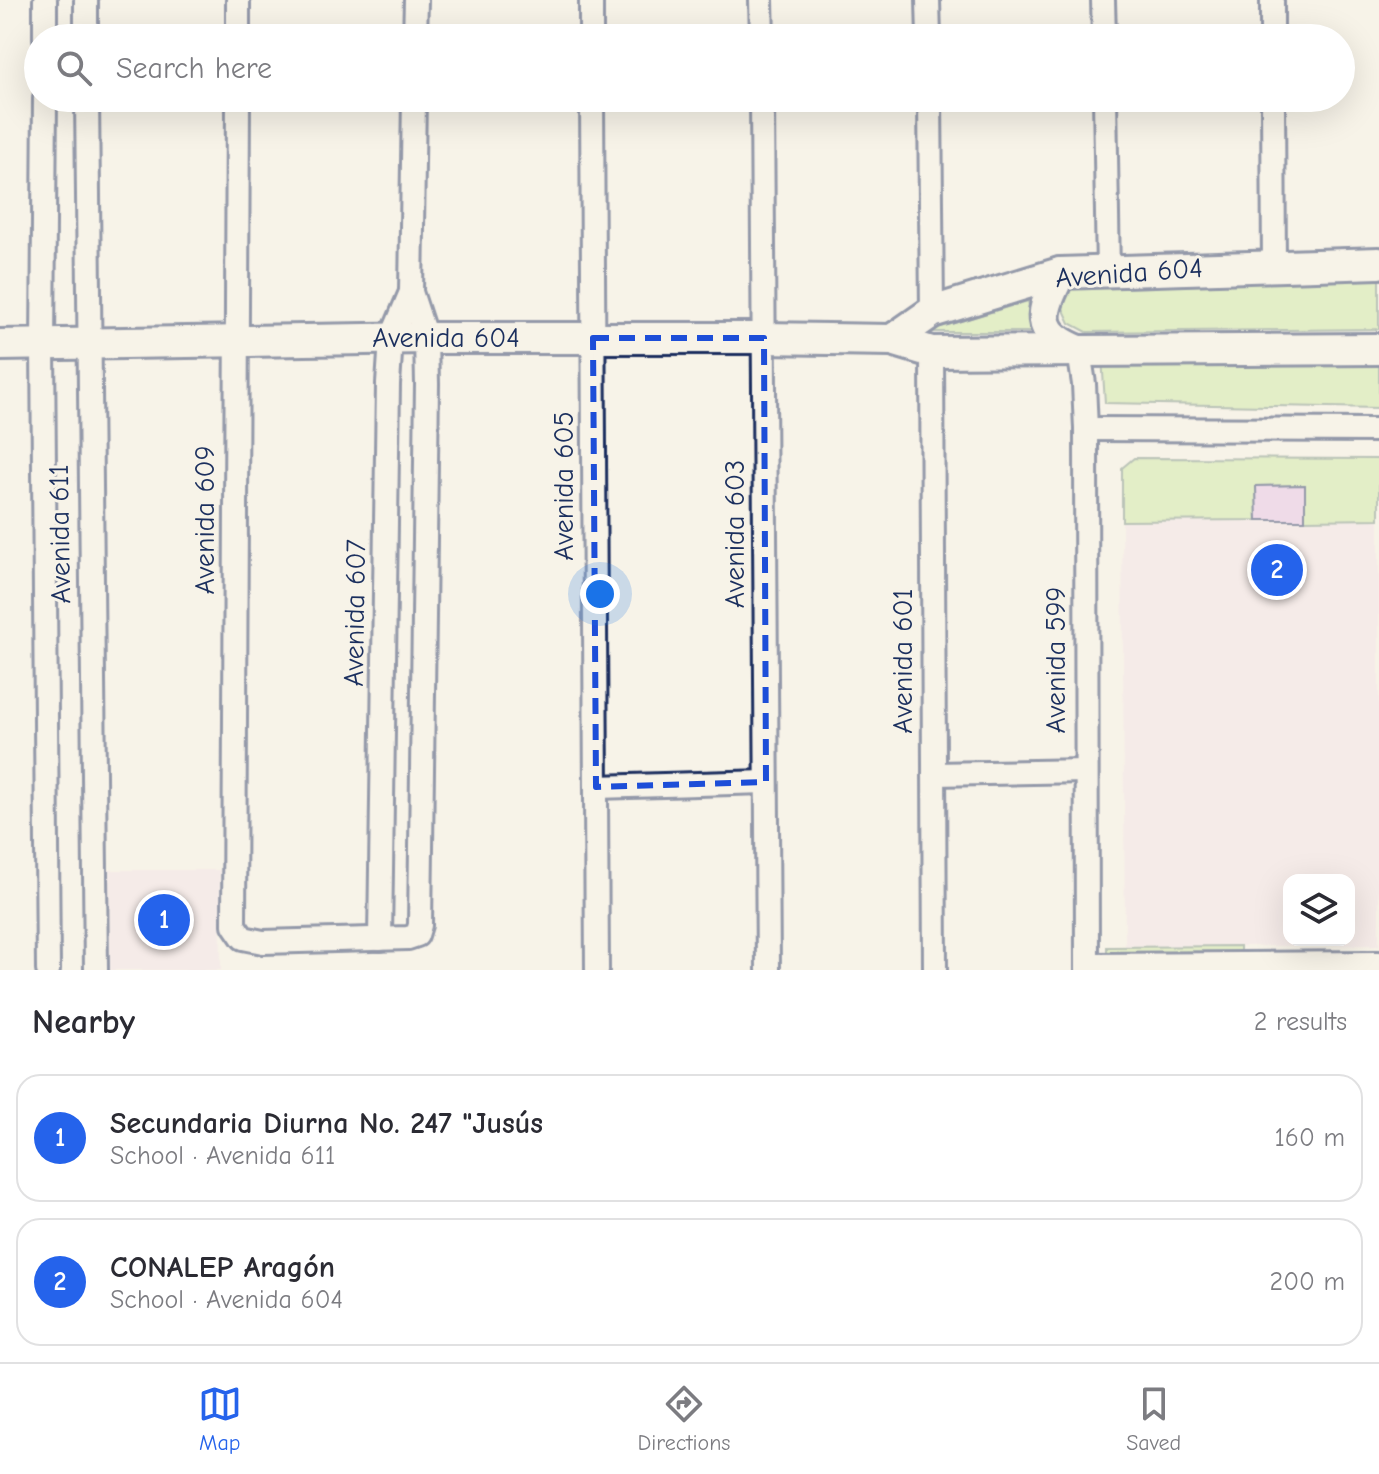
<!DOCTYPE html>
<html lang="en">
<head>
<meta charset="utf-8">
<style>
  body { margin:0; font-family:"Comic Neue",sans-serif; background:#f2f2f3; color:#2b2b33 }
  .controls { position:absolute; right:24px; bottom:24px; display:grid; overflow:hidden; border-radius:16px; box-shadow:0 8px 32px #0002 }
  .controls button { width:72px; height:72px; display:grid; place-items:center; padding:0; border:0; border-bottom:2px solid #e1e1e2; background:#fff; color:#2b2b33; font:40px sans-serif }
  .you { position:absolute; left:600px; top:594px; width:28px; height:28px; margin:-20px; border:6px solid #fff; border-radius:50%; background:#1a73e8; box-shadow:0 0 0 12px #1a73e833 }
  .badge { display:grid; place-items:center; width:52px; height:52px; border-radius:50%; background:#2563eb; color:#fff; font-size:26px; font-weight:700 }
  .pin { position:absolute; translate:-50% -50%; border:4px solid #fff; box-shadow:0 2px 8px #0006 }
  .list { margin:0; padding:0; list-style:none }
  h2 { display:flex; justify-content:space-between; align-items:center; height:104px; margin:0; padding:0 32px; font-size:34px }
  h2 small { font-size:26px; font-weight:400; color:#7c7c81 }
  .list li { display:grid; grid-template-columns:52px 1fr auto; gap:24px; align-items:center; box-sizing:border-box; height:128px; margin:0 16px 16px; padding:0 16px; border:2px solid #e1e1e2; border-radius:24px }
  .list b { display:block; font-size:30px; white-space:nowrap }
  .list p { margin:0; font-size:26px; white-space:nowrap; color:#7c7c81 }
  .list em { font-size:26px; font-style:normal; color:#7c7c81 }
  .icon { flex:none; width:44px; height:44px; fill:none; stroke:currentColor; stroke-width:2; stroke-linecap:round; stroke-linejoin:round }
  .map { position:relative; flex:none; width:1379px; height:970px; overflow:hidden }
  .search { position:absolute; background:#fff; box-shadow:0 8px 32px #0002; left:24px; right:24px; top:24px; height:88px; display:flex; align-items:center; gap:20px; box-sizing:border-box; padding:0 28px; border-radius:44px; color:#7c7c81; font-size:30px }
  .sheet { height:392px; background:#fff }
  nav { display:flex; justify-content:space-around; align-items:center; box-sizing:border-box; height:112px; border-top:2px solid #e1e1e2; background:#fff; font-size:22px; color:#7c7c81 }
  nav a { display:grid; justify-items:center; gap:4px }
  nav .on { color:#2563eb }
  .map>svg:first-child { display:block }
</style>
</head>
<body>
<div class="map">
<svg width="1379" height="970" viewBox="0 0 1379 970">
  <rect width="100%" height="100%" fill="#f7f3e8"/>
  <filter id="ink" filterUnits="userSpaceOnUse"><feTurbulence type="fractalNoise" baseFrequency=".0125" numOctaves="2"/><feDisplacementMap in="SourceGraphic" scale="16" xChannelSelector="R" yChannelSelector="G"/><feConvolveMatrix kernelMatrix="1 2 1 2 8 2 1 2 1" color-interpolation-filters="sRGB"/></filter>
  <g filter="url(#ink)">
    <g fill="#f1e3e8" fill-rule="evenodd">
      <path d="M 1379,519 L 1379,945 L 1125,947 L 1122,521 ZM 1289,880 L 1349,880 L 1349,940 L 1289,940 Z"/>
      <polygon points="107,870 220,870 221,970 108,970"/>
    </g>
    <g fill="#cae8a0" stroke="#728c7f" stroke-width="2">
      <polygon points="1379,274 1379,329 1087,332 1070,323 1063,308 1070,288 1086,278"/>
      <polygon points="1028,301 1035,332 924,332"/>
      <polygon points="1379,356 1379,408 1105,403 1102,357"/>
      <polygon points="1134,458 1379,459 1379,519 1305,520 1304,485 1256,486 1257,520 1122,521 1122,468"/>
      <polygon points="1240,946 1240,970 1107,970 1107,947"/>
    </g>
    <polygon fill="#e4bfe9" stroke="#1b2f5e" stroke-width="2" points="1305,485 1305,520 1257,520 1256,486"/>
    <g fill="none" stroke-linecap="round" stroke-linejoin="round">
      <g stroke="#1b2f5e" stroke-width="28">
        <g id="street">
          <polyline points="86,0 86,38"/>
          <polyline points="591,0 591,38"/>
          <polyline points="761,0 762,38"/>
          <polyline points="928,0 929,38"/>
          <polyline points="1103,0 1104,38"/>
          <polyline points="1272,0 1272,38"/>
          <polyline points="45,38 45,0"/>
          <polyline points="238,38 238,0"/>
          <polyline points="415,38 416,0"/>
          <polyline points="45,98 43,345 48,970"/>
          <polyline points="87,98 96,970"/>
          <polyline points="238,98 234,925 243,938 263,942 408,938 417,935 420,925 427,384 426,338 411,292 414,98"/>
          <polyline points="592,98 597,970"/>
          <polyline points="762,98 768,970"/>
          <polyline points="930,98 932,312"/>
          <polyline points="1105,98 1108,272"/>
          <polyline points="1273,98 1274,266"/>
          <polyline points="1079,351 1084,384 1086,429 1087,970"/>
          <polyline points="932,352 935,970"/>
          <polyline points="1086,429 1379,430"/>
          <polyline points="934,774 1086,771"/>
          <polyline points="596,787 766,782"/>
          <polyline points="380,939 388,384 391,339 411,292"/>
          <polyline points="1087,965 1379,963"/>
        </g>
      </g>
      <g stroke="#1b2f5e" stroke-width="36">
        <g id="secondary">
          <path d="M 1060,273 C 1041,312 1032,332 1079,351"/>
          <polyline points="892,340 932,312 1060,273 1379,263"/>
          <polyline points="0,345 426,338 764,338 892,340 932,352 1379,349"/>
        </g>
      </g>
      <use href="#street" stroke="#f7f3e8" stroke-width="22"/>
      <use href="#secondary" stroke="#f7f3e8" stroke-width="30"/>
    </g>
  </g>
  <path d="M0 0H1379V970H0ZM 593,338 L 764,338 L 766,782 L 596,787 Z" fill="#f7f3e8" fill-opacity=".55" fill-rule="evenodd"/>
  <path fill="none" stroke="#1d4ed8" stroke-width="6" stroke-dasharray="16 10" stroke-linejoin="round" d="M 593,338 L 764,338 L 766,782 L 596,787 Z"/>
  <g text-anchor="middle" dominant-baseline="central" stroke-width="6" stroke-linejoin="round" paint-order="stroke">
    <g font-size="28" fill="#1b2f5e" stroke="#f7f3e8">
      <text transform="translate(1129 273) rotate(-4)">Avenida 604</text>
      <text x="446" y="338">Avenida 604</text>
      <text transform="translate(564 486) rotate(-90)">Avenida 605</text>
      <text transform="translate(205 520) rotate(-90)">Avenida 609</text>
      <text transform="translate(60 534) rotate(-91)">Avenida 611</text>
      <text transform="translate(735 534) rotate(-90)">Avenida 603</text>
      <text transform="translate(355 613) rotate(-89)">Avenida 607</text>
      <text transform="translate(1056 660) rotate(-90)">Avenida 599</text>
      <text transform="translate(903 661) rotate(-90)">Avenida 601</text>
    </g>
  </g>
</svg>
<div class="controls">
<button><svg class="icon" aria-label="layers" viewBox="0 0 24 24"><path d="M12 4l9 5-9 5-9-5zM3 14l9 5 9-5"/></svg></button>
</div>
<div class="you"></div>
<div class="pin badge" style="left:164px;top:920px">1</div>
<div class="pin badge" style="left:1277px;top:570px">2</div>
<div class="search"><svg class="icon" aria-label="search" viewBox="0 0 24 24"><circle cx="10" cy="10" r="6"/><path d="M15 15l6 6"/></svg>Search here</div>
</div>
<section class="sheet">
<h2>Nearby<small>2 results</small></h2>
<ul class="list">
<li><span class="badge">1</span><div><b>Secundaria Diurna No. 247 &quot;Jusús</b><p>School · Avenida 611</p></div><em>160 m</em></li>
<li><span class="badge">2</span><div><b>CONALEP Aragón</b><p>School · Avenida 604</p></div><em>200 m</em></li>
</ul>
</section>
<nav>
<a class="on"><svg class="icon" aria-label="map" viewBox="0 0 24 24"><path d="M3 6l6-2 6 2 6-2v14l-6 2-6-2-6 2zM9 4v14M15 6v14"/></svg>Map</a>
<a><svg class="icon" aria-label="directions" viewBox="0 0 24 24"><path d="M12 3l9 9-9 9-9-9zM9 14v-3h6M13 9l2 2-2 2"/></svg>Directions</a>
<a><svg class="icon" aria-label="saved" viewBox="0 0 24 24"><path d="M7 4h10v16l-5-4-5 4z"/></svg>Saved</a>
</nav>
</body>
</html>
